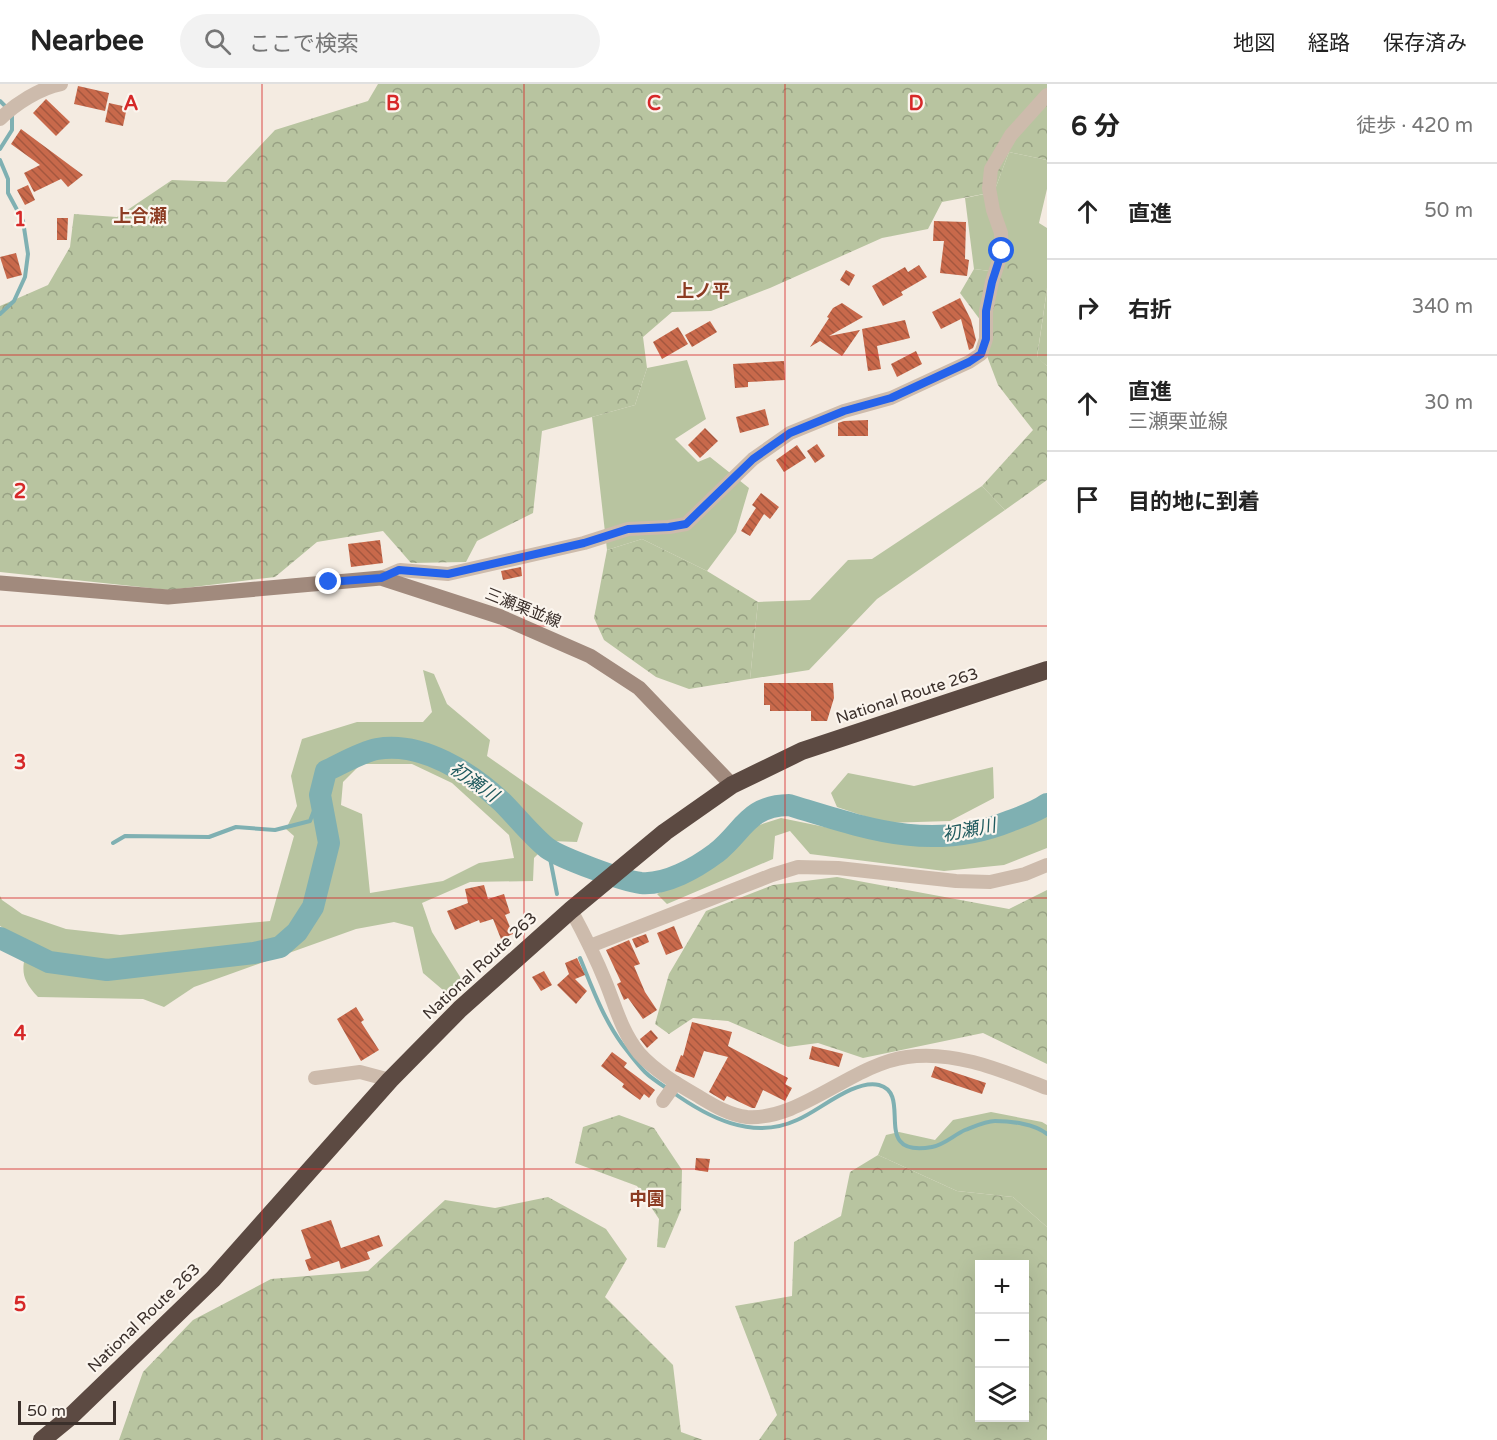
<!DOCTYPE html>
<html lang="ja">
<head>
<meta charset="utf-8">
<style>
  body { margin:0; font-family:"Varela Round","Noto Sans JP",sans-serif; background:#f2f2f2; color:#222 }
  .controls { position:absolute; right:18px; bottom:18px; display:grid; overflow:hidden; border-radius:0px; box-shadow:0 6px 24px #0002 }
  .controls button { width:54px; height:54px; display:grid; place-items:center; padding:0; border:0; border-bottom:2px solid #e0e0e0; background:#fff; color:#222; font:30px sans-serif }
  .scale { position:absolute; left:18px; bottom:15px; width:98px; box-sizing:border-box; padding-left:6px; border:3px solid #3b302b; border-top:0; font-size:16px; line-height:21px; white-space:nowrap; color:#3b302b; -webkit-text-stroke:4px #fbf5ee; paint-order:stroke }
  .stop { position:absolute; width:18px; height:18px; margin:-14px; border:4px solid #2563eb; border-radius:50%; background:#fff }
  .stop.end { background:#2563eb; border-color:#fff; box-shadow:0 2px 6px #0008 }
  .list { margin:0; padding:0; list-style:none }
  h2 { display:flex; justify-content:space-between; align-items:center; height:78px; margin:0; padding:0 24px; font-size:26px }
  h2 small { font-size:20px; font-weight:400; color:#767676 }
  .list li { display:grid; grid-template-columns:39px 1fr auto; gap:18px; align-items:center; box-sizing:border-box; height:96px; padding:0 24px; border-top:2px solid #e0e0e0 }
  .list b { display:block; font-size:22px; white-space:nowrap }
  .list p { margin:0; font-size:20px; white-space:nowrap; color:#767676 }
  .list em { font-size:20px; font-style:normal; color:#767676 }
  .icon { flex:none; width:33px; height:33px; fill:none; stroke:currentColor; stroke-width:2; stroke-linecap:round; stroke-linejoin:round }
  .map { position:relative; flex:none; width:1047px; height:1356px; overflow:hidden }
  header { display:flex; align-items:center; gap:36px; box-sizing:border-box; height:84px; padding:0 30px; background:#fff; border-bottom:2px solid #e0e0e0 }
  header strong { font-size:28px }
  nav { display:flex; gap:33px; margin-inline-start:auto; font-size:21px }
  .search { width:420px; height:54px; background:#f2f2f2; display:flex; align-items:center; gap:15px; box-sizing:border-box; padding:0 21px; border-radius:33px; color:#767676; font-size:22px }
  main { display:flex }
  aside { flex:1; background:#fff }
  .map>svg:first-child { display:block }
</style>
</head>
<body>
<header>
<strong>Nearbee</strong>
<div class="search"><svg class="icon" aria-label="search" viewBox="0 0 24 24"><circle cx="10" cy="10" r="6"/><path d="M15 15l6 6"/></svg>ここで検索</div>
<nav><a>地図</a><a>経路</a><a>保存済み</a></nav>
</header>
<main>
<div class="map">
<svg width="1047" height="1356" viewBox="0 0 1047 1356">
  <defs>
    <pattern id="forest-crowns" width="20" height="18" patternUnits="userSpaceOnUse" patternTransform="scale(1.5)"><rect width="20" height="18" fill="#b8c4a0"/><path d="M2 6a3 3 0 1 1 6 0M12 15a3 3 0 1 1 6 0" fill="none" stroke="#97a083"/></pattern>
    <pattern id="building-back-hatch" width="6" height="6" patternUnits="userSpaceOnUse" patternTransform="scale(1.5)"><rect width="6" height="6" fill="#c8694b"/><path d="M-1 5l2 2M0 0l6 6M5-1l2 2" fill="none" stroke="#a4573f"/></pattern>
  </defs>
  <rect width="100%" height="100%" fill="#f4ebe1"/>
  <g fill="#b8c4a0" fill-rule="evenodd">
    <polygon points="1009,68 1047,76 1047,105 1039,139 1047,144 1047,282 1037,274 1047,205 990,187 974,185 965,114 994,108"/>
    <polygon points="687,276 706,335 675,355 698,378 710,373 749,404 736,448 707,487 642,455 607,466 592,333 635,321 647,284"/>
    <polygon points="982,402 1005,426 877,515 809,586 750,595 758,518 810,516 848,476 872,475"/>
    <path d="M 423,586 L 434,590 L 447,620 L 490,656 L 487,672 L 583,739 L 577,758 L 551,757 L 534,774 L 533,797 L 470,798 L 422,819 L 432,848 L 462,896 L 450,912 L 423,889 L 413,843 L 394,838 L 356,845 L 194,903 L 164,923 L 143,915 L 38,913 C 19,893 22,885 28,859 L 0,842 L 0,812 L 2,816 L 22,830 L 66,845 L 120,851 L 270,837 L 294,752 L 286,745 L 297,722 L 291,692 L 302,655 L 357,638 L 423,638 L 432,628 ZM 361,680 L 412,680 L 452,699 L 509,751 L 514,774 L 479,779 L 443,797 L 370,809 L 362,730 L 341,721 L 343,698 Z"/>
    <polygon points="993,683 994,714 950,737 885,739 837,723 831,709 848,689 914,702"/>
    <polygon points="1047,731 1047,764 1004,781 944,787 810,770 790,747 775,752 773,775 667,820 657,810 719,777 753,743 781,734 898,758 977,756"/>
    <polygon points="991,1028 1042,1038 1047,1041 1047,1143 1013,1113 957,1107 878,1071 886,1051 899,1048 935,1056 953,1036"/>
  </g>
  <g fill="url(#forest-crowns)" fill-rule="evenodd">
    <polygon points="378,0 1047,0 1047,76 1009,68 994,108 942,118 928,145 882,154 770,204 711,227 672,228 643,253 647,284 635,321 542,347 533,429 477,457 466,478 411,479 383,447 317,458 275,493 169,506 0,488 0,222 48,201 70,163 74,130 117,133 172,96 226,98 275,46 368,17"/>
    <polygon points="998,171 1031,179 1047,205 1037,273 1047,282 1047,396 1005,426 982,402 1033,346 998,301 987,272 990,249 960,209 974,185 990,187"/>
    <polygon points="642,455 707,487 758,518 750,595 689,605 656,593 604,556 594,534 607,466"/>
    <polygon points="837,793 1009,825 1047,806 1047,980 983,949 863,974 818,959 788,963 728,937 693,934 669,950 655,940 669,890 706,827 773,801"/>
    <polygon points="619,1031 654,1044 682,1086 681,1126 665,1164 657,1163 659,1135 637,1102 575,1079 583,1043"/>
    <path d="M 878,1071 L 957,1107 L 1013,1113 L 1047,1143 L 1047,1356 L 759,1356 L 777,1331 L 735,1222 L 792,1212 L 794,1158 L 841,1132 L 850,1088 ZM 980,1180 L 1024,1180 L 1024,1334 L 980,1334 Z"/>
    <polygon points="548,1113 606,1145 627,1175 605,1213 673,1281 681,1348 703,1356 119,1356 143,1288 193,1236 271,1195 368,1187 445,1116 495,1124"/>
  </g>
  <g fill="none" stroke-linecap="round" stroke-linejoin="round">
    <g stroke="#7fb0b2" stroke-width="4">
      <polyline points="0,17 8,25"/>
      <polyline points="0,65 12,46 12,31"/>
      <polyline points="0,76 8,95 8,109 23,137 28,170 25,193 14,217 0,230"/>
      <polyline points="113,759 125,752 209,753 236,743 275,746 310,737 320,711"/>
      <polyline points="548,764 557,810"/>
      <path d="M 580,874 C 592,903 603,934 622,960 C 629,969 637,980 645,988 C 652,995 662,1001 671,1007 C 707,1033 752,1057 797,1036 C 819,1027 854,995 879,1001 C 914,1010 869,1074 932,1063 C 944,1061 954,1051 965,1046 C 973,1043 986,1037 995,1037 C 1011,1037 1035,1040 1047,1050"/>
    </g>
    <path stroke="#7fb0b2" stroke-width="22" d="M 0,854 L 49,878 L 107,886 L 254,869 L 280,863 L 297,848 L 313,823 L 329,759 L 320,711 L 326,687 C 341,680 361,668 377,665 C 422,657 471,689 502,718 C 517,733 531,751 547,764 C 561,774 623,797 641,799 C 666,801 696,784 716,769 C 744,747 747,722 789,721 C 865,744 931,769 1010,737 C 1023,732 1036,728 1047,720"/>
  </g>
  <g fill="url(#building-back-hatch)">
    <polygon points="78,2 109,9 105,27 74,20"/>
    <polygon points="46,15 70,38 56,52 33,29"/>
    <polygon points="109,19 127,23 123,42 105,38"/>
    <polygon points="21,45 83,91 68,103 61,95 34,108 24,89 40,81 11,60"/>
    <polygon points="28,101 35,116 25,121 17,106"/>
    <polygon points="57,134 68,134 67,156 57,156"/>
    <polygon points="934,137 966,138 965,175 969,176 967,192 940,189 944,157 933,157"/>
    <polygon points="16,169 22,191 7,195 0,173"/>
    <polygon points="919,181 927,193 901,208 903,211 883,222 872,202 905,183 908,188"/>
    <polygon points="846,186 855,191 849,202 840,196"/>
    <polygon points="960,214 971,236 976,256 973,264 969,266 961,235 941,245 932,228"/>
    <polygon points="842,219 863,233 829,252 860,246 842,272 820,257 810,263 829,234 827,233 833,224"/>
    <polygon points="905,236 910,254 877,262 881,285 868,287 862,245"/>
    <polygon points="710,237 717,248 692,263 685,251"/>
    <polygon points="678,243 688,260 662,275 653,258"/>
    <polygon points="916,267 922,280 897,293 891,280"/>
    <polygon points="784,277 785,296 748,298 748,303 735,304 733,280"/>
    <polygon points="765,325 769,341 740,349 736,333"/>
    <polygon points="868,336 868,352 838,352 838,339 844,337"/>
    <polygon points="705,344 718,357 700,374 688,361"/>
    <polygon points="817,360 825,372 815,379 807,367"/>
    <polygon points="797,361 806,374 784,388 776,376"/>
    <polygon points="761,409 779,423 770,435 764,430 750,452 741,447 756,424 752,421"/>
    <polygon points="380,456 383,479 351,483 348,460"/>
    <polygon points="521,483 522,492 503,496 501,487"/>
    <polygon points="764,599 833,599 834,614 827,637 811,637 811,627 770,627 770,621 764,621"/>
    <polygon points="484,801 488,815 504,810 510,829 505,831 513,850 501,855 493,835 480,839 479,836 455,846 447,827 468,819 465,805"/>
    <polygon points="674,842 683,864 666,871 657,849"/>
    <polygon points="646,850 649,858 636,864 632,855"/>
    <polygon points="629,856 640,880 634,882 645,908 657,926 643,935 628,914 624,916 617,900 621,898 606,866"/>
    <polygon points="577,874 585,891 575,895 587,907 576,920 557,901 569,890 565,879"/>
    <polygon points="544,887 552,901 541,907 532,893"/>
    <polygon points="356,923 364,936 361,938 379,966 361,977 337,935"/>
    <polygon points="692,938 732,948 728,962 788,994 785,1000 792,1004 785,1017 763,1006 755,1024 752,1024 727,1012 724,1017 709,1008 728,973 704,967 694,994 675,987 681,971 683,972"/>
    <polygon points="651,946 658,954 647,964 640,955"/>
    <polygon points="812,962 843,970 839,983 809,975"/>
    <polygon points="612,968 627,979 624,983 655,1006 649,1014 644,1010 640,1016 622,1003 624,1000 601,982"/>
    <polygon points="935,982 986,999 982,1010 931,993"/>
    <polygon points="696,1074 710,1075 708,1088 695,1086"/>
    <polygon points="331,1136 341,1164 379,1151 383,1162 367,1168 370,1175 341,1185 339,1177 309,1187 305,1176 311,1174 301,1146"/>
  </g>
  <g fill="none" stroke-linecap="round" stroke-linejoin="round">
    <g stroke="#cdbbac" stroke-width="14">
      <path d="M 0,35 C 15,20 40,4 61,0"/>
      <polyline points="381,494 400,486 448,490 584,459 628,445 669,443 686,440 753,375 790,349 844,327 891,314 969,278 981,270 986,255 986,227 992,198 1002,167 1001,149 993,126 989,104 991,85 1011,51 1047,11"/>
      <path d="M 571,826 C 584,850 596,874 606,899 C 616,924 622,948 639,969 C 655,987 677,1000 698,1012 C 713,1021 729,1031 747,1033 C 800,1037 853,980 907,973 C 955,966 1003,987 1047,1004"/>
      <polyline points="590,862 772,791 798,783 838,784 956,797 990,798 1025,790 1047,781"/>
      <polyline points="315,994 360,988 390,996"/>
      <polyline points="663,1017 676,999"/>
    </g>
    <polyline stroke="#a18a7d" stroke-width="15" points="0,499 168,513 381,494 501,533 590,572 639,604 732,701"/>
    <polyline stroke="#5c4a42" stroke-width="18" points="42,1356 70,1333 213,1195 390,996 460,925 571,826 665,748 732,701 802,667 1047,586"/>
  </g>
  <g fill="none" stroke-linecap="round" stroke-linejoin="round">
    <polyline stroke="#2563eb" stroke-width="8" points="329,498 381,494 399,486 448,490 584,459 628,445 669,443 686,440 753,375 790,349 844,327 891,314 969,278 981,270 986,255 986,227 992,198 1002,167"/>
  </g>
  <path fill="none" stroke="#d62828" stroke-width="1.5" stroke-opacity="0.55" d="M 262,0 L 262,1356M 524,0 L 524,1356M 785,0 L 785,1356M 0,271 L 1047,271M 0,542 L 1047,542M 0,814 L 1047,814M 0,1085 L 1047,1085"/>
  <g text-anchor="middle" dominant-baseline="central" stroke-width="4.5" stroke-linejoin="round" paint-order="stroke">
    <g font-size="16" fill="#3b302b" stroke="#fbf5ee">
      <text transform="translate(523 524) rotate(22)">三瀬栗並線</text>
      <text transform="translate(907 612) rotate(-18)">National Route 263</text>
      <text transform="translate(480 882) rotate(-43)">National Route 263</text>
      <text transform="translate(144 1234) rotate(-44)">National Route 263</text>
    </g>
    <g font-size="18" font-weight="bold" fill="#8c3b22" stroke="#fbf5ee">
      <text x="140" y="132">上合瀬</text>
      <text x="703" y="207">上ノ平</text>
      <text x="647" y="1115">中園</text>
    </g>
    <g font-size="18" font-style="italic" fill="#1f5a5e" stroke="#fbf5ee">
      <text transform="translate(474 698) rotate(35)">初瀬川</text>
      <text transform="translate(969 746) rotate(-11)">初瀬川</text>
    </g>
  </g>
  <g font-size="20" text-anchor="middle" font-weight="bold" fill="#d62828" stroke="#fbf5ee" stroke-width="4.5" stroke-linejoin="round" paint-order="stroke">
    <text x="131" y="26">A</text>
    <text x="393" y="26">B</text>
    <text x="654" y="26">C</text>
    <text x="916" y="26">D</text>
    <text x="20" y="142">1</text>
    <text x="20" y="414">2</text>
    <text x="20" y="685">3</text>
    <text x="20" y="956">4</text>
    <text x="20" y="1227">5</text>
  </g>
</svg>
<div class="controls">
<button>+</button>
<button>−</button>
<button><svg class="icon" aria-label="layers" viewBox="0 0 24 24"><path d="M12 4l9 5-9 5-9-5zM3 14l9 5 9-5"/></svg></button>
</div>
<div class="scale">50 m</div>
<div class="stop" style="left:1002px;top:167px"></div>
<div class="stop end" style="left:329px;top:498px"></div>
</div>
<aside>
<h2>6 分<small>徒歩 · 420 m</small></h2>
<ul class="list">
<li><svg class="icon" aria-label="ahead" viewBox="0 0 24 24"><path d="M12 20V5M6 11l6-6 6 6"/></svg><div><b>直進</b></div><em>50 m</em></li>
<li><svg class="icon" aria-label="right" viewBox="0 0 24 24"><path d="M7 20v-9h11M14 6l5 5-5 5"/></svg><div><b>右折</b></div><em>340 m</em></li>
<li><svg class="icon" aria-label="ahead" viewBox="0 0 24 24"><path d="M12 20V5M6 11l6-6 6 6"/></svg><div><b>直進</b><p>三瀬栗並線</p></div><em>30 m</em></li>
<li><svg class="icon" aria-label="arrive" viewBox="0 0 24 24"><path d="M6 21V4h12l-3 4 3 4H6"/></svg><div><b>目的地に到着</b></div></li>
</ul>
</aside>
</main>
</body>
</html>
